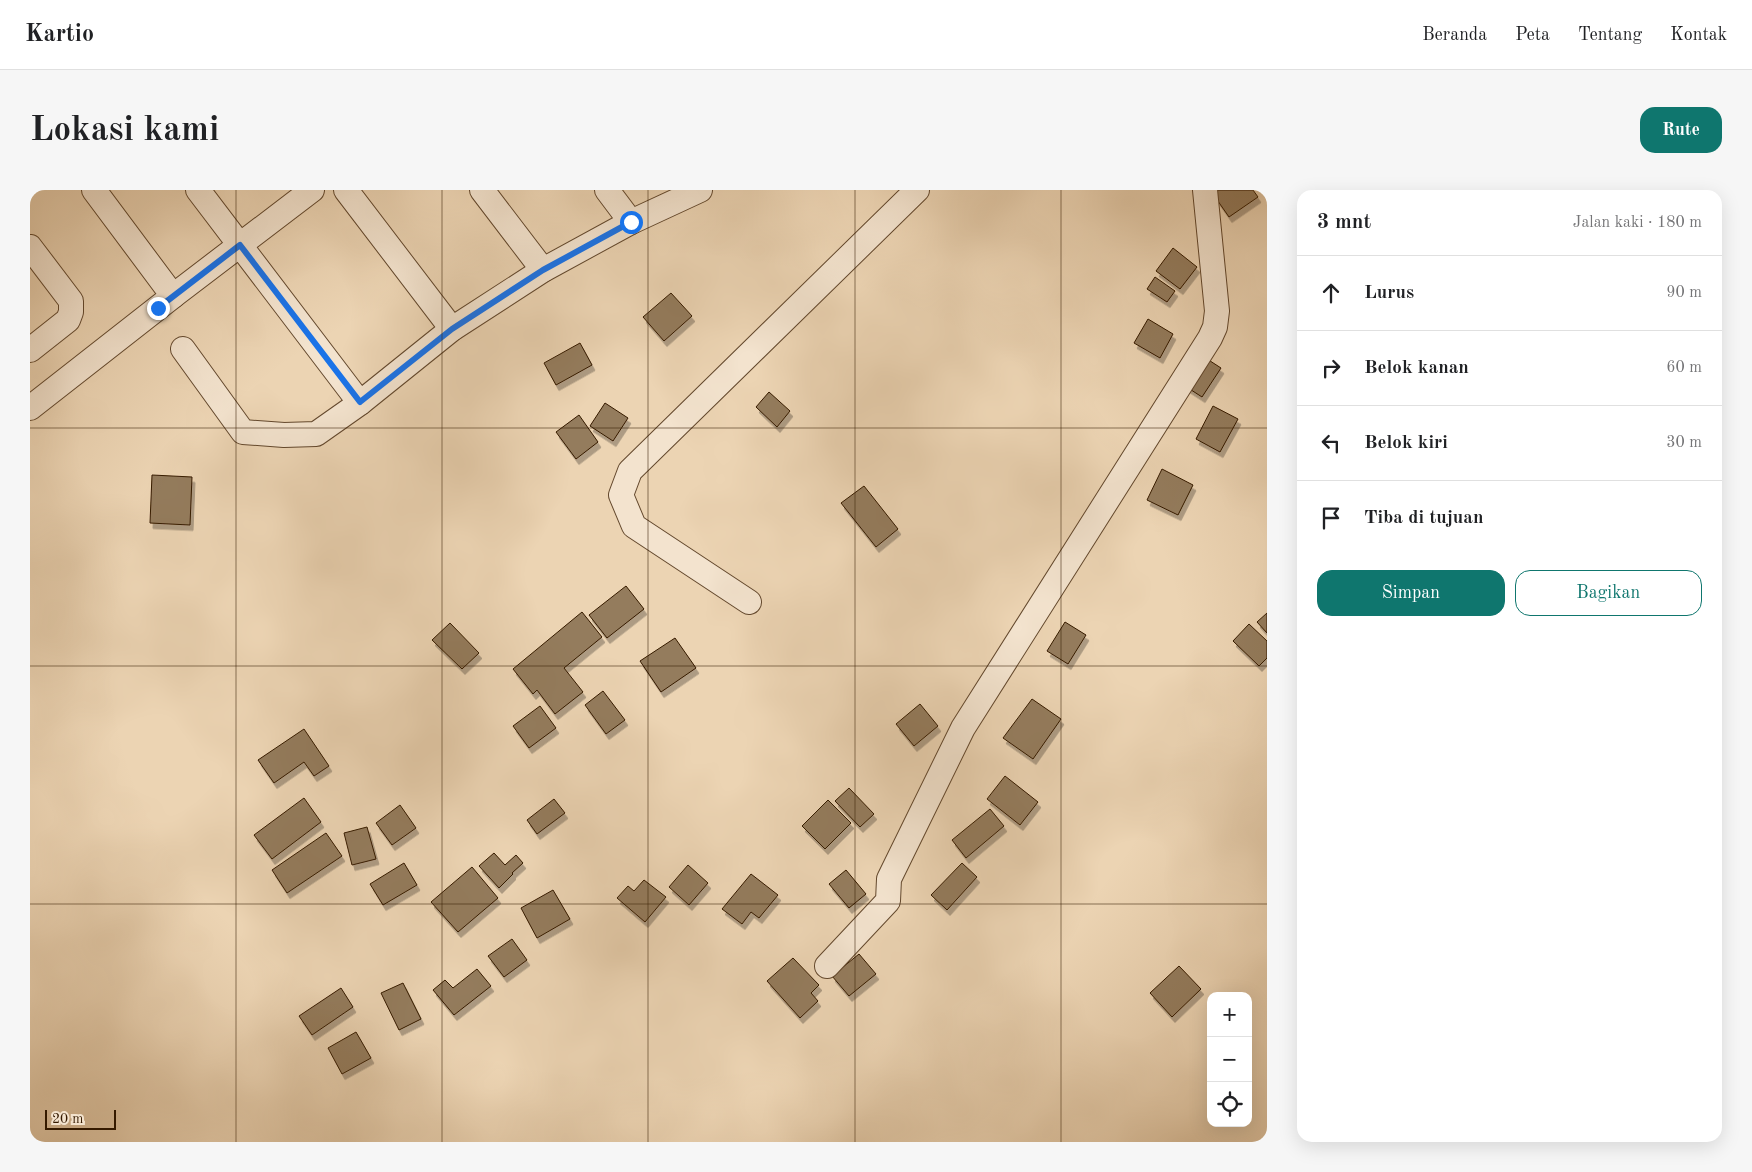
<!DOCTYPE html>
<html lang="id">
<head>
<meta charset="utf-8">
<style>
  body { margin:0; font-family:"Old Standard TT",serif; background:#f6f6f6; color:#202124 }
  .controls { position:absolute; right:15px; bottom:15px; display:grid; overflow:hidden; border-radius:10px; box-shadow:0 5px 20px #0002 }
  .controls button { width:45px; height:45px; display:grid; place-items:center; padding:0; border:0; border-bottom:1px solid #e0e0e0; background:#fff; color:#202124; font:25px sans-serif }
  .scale { position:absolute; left:15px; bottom:12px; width:71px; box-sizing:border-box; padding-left:5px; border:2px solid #351a00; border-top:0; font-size:14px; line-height:18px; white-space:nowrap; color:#351a00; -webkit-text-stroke:4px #f3e3ce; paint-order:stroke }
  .stop { position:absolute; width:15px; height:15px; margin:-11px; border:4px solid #1a73e8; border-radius:50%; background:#fff }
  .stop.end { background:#1a73e8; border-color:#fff; box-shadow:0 1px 5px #0008 }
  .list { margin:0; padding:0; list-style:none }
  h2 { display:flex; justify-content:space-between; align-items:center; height:65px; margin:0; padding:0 20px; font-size:21px }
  h2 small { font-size:16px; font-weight:400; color:#757577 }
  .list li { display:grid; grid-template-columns:32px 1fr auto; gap:15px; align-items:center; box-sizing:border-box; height:75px; padding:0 20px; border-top:1px solid #e0e0e0 }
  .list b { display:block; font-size:19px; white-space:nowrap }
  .list em { font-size:16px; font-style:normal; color:#757577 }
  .actions { display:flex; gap:10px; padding:15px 20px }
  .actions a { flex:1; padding:11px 0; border:1px solid #0f766e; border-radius:15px; text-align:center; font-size:18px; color:#0f766e }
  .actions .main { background:#0f766e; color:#fff }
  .icon { flex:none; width:28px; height:28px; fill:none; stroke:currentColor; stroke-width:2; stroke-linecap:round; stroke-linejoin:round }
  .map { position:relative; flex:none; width:1237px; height:952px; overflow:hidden; border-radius:15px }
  header { display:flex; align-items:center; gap:30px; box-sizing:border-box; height:70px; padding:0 25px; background:#fff; border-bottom:1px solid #e0e0e0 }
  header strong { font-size:24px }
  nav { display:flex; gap:28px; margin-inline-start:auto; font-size:18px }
  .intro { display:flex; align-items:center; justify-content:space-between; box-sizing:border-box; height:120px; padding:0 30px }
  h1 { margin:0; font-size:35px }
  .button { padding:12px 22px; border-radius:15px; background:#0f766e; color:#fff; font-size:18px; font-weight:700 }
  main { display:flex; gap:30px; padding:0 30px }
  aside { flex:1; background:#fff; border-radius:15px; box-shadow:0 5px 20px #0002 }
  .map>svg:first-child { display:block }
</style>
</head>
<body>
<header>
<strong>Kartio</strong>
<nav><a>Beranda</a><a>Peta</a><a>Tentang</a><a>Kontak</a></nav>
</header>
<div class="intro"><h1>Lokasi kami</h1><a class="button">Rute</a></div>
<main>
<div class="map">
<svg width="1237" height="952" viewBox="0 0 1237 952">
  <defs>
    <filter id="shadow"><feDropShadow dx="3" dy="5.5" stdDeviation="0" flood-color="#0004"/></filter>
  </defs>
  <rect width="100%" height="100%" fill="#ecd4b3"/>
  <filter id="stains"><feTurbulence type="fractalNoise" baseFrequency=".004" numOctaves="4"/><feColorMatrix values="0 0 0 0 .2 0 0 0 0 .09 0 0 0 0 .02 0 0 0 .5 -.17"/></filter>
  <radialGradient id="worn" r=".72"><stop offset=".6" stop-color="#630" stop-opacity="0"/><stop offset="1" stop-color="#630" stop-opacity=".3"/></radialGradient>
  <g fill="#947b5d" stroke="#351a00" filter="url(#shadow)">
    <polygon points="1188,0 1223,0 1228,7 1199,27 1183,4"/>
    <polygon points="1143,58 1167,77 1150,99 1126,81"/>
    <polygon points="1125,87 1145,101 1137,112 1117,99"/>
    <polygon points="641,103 662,126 634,151 613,127"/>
    <polygon points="1118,129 1143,144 1130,168 1104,153"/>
    <polygon points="550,153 562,175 526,195 514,173"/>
    <polygon points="1174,167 1191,178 1172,207 1155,196"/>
    <polygon points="739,202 760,221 747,237 726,217"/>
    <polygon points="575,213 598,228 583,251 560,236"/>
    <polygon points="1183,216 1208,229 1190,262 1166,249"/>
    <polygon points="549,225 568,252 546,269 526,242"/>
    <polygon points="1132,279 1163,295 1148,325 1117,310"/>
    <polygon points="122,285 162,287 160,335 120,333"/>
    <polygon points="834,296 868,339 846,357 811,313"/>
    <polygon points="596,396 614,419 577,448 559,425"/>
    <polygon points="552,422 572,447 534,478 553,502 525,524 507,500 503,504 483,479"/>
    <polygon points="1237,423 1237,443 1227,432"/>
    <polygon points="1035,432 1056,445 1038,474 1017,461"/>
    <polygon points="420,433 449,463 432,479 402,450"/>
    <polygon points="1219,434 1237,451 1237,468 1229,476 1203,451"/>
    <polygon points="645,448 666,478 631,502 610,471"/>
    <polygon points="573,501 595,530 576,544 555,515"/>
    <polygon points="1002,509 1031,529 1003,569 973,548"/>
    <polygon points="890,514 908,536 884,556 866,534"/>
    <polygon points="510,516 526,538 499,558 483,536"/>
    <polygon points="274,539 299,576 284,586 274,572 244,593 228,570"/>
    <polygon points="975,586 1008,612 990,635 957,609"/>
    <polygon points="819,598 844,624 830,637 805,611"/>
    <polygon points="274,608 291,632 242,669 224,645"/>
    <polygon points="524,609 535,623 507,644 497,630"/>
    <polygon points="798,610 821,633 795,659 772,636"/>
    <polygon points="370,615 386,638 362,655 346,633"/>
    <polygon points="960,619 974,636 936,668 922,650"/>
    <polygon points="337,637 346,669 322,675 314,643"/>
    <polygon points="296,643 312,666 257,703 242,680"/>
    <polygon points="464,663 475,675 486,665 493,673 482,683 483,684 469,698 449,676"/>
    <polygon points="374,673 387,695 353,715 340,694"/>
    <polygon points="932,673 947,687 917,720 901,705"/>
    <polygon points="658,675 678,693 659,715 639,697"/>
    <polygon points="442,677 468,708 428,742 401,712"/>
    <polygon points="816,680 836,704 819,718 799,694"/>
    <polygon points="721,684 748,705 729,728 721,722 712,734 692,719"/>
    <polygon points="614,690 636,707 615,732 587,708 598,696 604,701"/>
    <polygon points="523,700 540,729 507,748 491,718"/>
    <polygon points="482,749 497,770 474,787 458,766"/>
    <polygon points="829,764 846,784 819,806 802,786"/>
    <polygon points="763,768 789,795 781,803 788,811 770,828 737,791"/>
    <polygon points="1149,776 1171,799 1142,827 1120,803"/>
    <polygon points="447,779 461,796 424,825 403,800 415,790 423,798"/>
    <polygon points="373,793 391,829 369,840 351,803"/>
    <polygon points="311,798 323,817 282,845 269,826"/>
    <polygon points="326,842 341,868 312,884 298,858"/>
  </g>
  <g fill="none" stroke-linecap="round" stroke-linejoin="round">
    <g stroke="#63482d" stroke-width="26">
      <g id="minor">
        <polyline points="168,0 330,213"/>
        <polyline points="316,0 422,139"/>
        <polyline points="452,0 513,80"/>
        <polyline points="577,0 601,32"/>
        <polyline points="0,57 41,111 41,122 38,130 0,160"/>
        <polyline points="143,106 282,0"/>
        <polyline points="153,159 213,242 254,245 286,244 330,213 422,139 513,80 601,32 670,0"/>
        <polyline points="0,218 143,106 64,0"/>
        <polyline points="719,412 604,336 591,305 600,281 887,0"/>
        <polyline points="797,776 858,711 859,689 933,538 1180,148 1185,137 1187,121 1175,0"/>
      </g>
    </g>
    <use href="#minor" stroke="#f3e3ce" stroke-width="24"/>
  </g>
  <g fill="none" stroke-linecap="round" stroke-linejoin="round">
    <polyline stroke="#1a73e8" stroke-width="6" points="128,118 210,55 330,212 422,139 513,80 601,32"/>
  </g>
  <path fill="none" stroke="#351a00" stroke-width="1" stroke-opacity="0.55" d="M 206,0 L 206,952M 412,0 L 412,952M 618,0 L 618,952M 825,0 L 825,952M 1031,0 L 1031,952M 0,238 L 1237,238M 0,476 L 1237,476M 0,714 L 1237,714"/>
  <rect width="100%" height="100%" filter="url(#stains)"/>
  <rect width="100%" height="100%" fill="url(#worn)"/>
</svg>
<div class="controls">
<button>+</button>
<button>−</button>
<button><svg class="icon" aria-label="locate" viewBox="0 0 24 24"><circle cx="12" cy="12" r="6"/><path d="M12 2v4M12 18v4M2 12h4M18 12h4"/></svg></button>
</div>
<div class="scale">20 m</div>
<div class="stop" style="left:601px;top:32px"></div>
<div class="stop end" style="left:128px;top:118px"></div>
</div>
<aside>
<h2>3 mnt<small>Jalan kaki · 180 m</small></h2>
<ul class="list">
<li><svg class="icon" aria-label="ahead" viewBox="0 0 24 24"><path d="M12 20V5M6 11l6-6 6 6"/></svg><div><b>Lurus</b></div><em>90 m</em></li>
<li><svg class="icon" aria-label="right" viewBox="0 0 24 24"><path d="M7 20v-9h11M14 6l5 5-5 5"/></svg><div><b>Belok kanan</b></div><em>60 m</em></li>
<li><svg class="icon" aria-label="left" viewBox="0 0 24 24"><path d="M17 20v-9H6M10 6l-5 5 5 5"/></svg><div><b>Belok kiri</b></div><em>30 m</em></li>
<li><svg class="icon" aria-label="arrive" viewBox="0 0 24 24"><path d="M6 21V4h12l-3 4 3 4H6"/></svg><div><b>Tiba di tujuan</b></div></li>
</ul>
<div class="actions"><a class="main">Simpan</a><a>Bagikan</a></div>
</aside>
</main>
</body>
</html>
